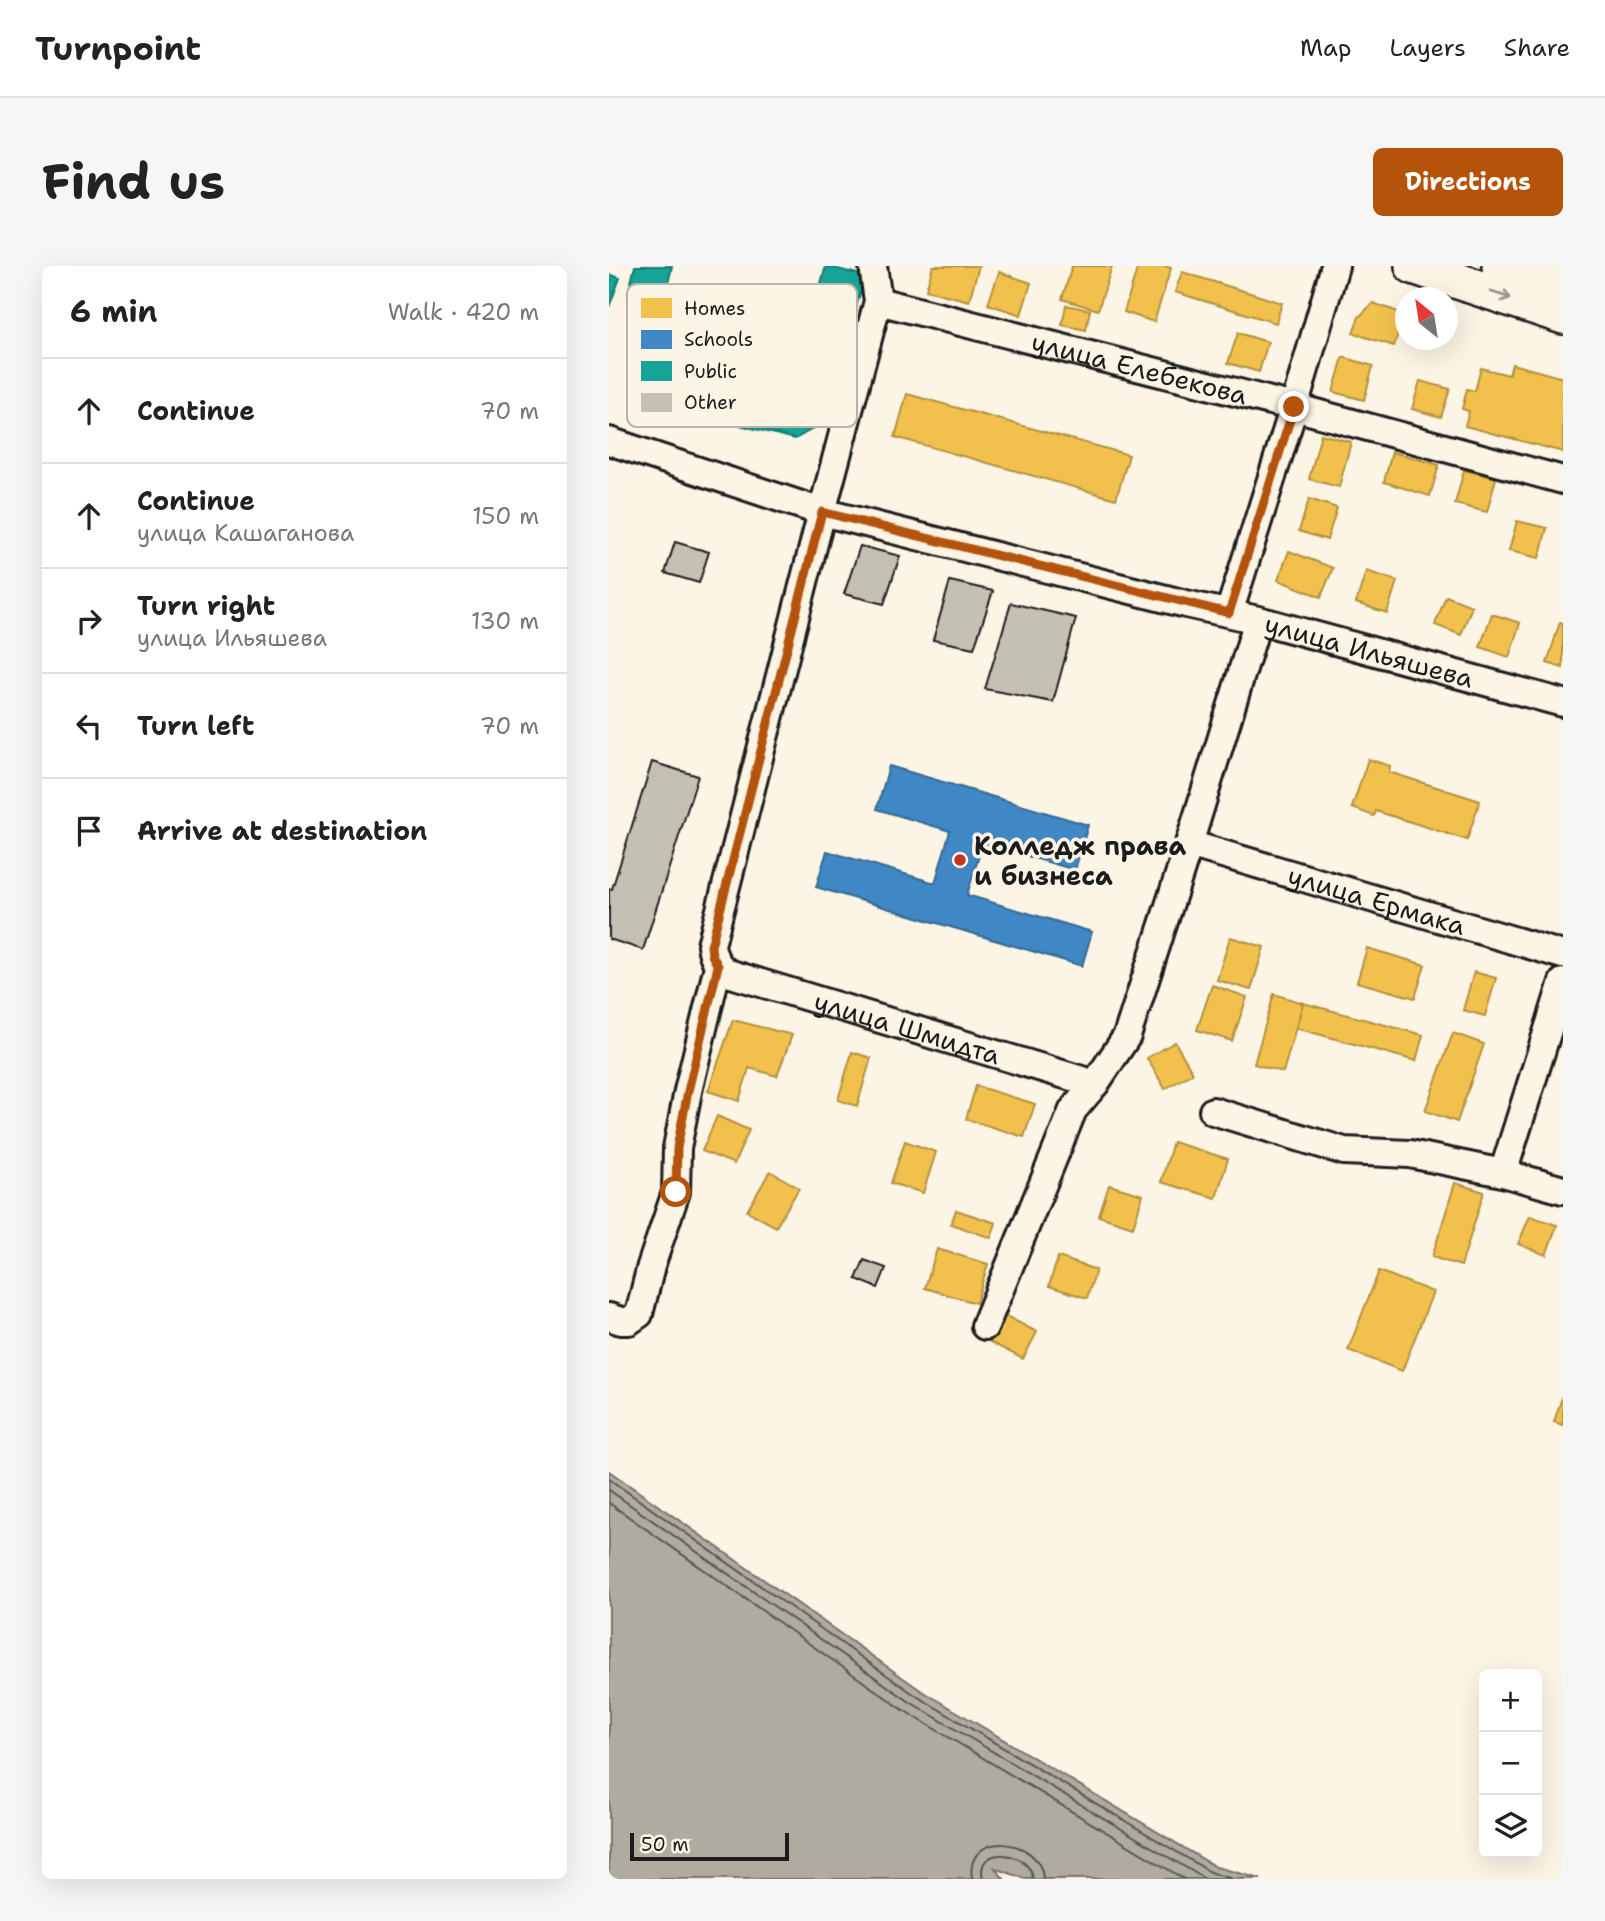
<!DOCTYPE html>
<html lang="en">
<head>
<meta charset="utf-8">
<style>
  body { margin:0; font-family:"Shantell Sans",sans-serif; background:#f6f6f6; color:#222 }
  .controls { position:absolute; right:21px; bottom:21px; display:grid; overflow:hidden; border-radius:10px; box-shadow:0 7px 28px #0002 }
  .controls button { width:63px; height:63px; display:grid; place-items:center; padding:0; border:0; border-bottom:2px solid #e0e0e0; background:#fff; color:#222; font:35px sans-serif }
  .compass { position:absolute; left:786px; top:21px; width:63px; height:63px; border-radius:50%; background:#fff; box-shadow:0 7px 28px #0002; rotate:330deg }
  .scale { position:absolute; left:21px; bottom:18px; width:159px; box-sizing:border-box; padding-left:7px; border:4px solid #1c1c1c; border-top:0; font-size:19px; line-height:24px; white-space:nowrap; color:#1c1c1c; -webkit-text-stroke:5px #fcf5e5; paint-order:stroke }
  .stop { position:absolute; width:21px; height:21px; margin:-16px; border:5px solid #b45309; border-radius:50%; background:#fff }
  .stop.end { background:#b45309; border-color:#fff; box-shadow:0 2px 7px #0008 }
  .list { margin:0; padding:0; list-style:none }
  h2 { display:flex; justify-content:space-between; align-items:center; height:91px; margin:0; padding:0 28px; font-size:30px }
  h2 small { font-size:23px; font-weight:400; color:#767676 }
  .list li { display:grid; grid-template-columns:46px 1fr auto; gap:21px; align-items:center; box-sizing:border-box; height:105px; padding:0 28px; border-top:2px solid #e0e0e0 }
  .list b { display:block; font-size:26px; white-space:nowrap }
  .list p { margin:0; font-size:23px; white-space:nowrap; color:#767676 }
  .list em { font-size:23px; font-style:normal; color:#767676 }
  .icon { flex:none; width:38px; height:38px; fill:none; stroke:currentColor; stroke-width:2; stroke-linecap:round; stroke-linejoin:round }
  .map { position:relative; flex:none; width:954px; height:1613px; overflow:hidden; border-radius:10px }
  header { display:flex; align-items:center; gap:42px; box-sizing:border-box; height:98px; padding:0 35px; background:#fff; border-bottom:2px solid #e0e0e0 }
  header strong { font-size:33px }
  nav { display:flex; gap:38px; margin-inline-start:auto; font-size:24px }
  .intro { display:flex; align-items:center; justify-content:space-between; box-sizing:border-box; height:168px; padding:0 42px }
  h1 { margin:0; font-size:49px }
  .button { padding:18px 32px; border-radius:10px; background:#b45309; color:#fff; font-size:24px; font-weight:700 }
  main { display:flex; gap:42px; padding:0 42px }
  aside { flex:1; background:#fff; border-radius:10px; box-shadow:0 7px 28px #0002 }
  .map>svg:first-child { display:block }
</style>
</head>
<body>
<header>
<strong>Turnpoint</strong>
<nav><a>Map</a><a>Layers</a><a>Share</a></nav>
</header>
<div class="intro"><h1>Find us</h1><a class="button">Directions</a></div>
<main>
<aside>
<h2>6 min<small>Walk · 420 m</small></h2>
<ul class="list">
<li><svg class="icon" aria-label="ahead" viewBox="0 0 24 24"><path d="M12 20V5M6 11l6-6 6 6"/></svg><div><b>Continue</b></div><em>70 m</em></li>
<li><svg class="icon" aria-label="ahead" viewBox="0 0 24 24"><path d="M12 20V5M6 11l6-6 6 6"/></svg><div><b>Continue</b><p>улица Кашаганова</p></div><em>150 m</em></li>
<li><svg class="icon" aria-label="right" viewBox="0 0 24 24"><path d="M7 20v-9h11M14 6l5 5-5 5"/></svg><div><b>Turn right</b><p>улица Ильяшева</p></div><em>130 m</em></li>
<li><svg class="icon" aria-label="left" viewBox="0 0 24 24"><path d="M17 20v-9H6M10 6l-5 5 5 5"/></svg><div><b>Turn left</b></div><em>70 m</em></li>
<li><svg class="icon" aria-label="arrive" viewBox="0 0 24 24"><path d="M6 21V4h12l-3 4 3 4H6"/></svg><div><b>Arrive at destination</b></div></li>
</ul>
</aside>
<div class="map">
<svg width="954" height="1613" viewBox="0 0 954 1613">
  <rect width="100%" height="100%" fill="#fcf5e5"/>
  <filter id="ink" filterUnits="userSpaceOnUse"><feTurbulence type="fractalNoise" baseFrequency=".0143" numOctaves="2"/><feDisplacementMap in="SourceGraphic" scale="14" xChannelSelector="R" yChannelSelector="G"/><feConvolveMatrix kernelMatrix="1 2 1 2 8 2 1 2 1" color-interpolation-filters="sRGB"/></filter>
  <g filter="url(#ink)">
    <polygon fill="#b0aba1" stroke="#75726c" stroke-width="2" points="0,1205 310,1423 607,1601 652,1613 417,1613 386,1602 395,1613 0,1613"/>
    <g fill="#f2c14e" stroke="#b2903f" stroke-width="2">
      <polygon points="324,0 370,0 360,35 317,24"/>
      <polygon points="463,0 503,0 489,44 453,33"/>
      <polygon points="529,0 554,0 562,2 545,56 515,46"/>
      <polygon points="390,6 422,17 412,49 379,38"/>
      <polygon points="573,6 673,37 667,57 566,26"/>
      <polygon points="764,37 795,48 785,80 744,67 750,51"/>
      <polygon points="457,39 481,44 477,64 453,59"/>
      <polygon points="629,67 659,76 650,106 619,97"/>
      <polygon points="734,91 764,100 755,134 724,126"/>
      <polygon points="903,98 954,112 954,186 856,160 860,145 853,143 858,123 866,125 872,102 900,109"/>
      <polygon points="811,115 841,123 832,151 803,143"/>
      <polygon points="298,128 520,189 507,233 286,171"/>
      <polygon points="712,168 742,176 730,221 700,213"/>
      <polygon points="783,186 830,199 821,230 775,216"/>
      <polygon points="855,204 887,212 878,246 846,238"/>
      <polygon points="700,233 728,242 718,274 690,265"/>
      <polygon points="908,255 938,262 930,292 900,285"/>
      <polygon points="680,285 724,302 712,331 669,314"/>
      <polygon points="757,305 788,315 778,347 747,337"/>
      <polygon points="837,330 863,340 852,369 826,359"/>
      <polygon points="883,348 911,357 900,391 871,381"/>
      <polygon points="951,356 954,357 954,402 938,397"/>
      <polygon points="759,493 781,500 780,506 871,535 858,574 767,545 765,550 743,542"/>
      <polygon points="621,671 655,681 642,724 608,714"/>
      <polygon points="758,682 816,699 806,732 748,716"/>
      <polygon points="865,706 887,712 876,750 854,744"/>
      <polygon points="603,719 638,731 623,775 588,764"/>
      <polygon points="665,728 694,737 674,806 645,798"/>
      <polygon points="694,737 814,769 807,795 687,762"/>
      <polygon points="124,754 183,769 168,810 140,802 130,835 99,825"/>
      <polygon points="844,767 875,778 848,856 816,845"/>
      <polygon points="566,776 584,807 556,823 538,792"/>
      <polygon points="243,786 262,792 248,840 229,834"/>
      <polygon points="367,820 426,838 415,871 357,853"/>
      <polygon points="108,850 140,864 125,898 93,885"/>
      <polygon points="296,875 327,886 314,927 282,917"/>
      <polygon points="564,876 619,893 607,932 552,916"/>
      <polygon points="161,905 190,922 167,961 138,945"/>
      <polygon points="846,917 875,926 852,1000 823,991"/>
      <polygon points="500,919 534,929 524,961 490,950"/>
      <polygon points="347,944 387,957 382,972 342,958"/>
      <polygon points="921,950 948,959 937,989 909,978"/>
      <polygon points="328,983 379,998 367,1037 316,1022"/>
      <polygon points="449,991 487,1004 478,1032 440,1020"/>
      <polygon points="770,1005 824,1026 793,1105 739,1084"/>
      <polygon points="395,1049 428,1066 414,1093 381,1076"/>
      <polygon points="954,1128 954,1159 945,1156"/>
    </g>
    <polygon fill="#3f88c5" stroke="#346892" stroke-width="2" points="280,500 479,559 466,604 374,577 358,629 483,666 473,700 207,621 218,585 326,617 341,565 268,543"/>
    <g fill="#17a398" stroke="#187a73" stroke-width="2">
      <polygon points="26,0 63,0 55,36 19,28"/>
      <polygon points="217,0 256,10 214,157 186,173 103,152 113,123 177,138"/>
      <polygon points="0,8 11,12 0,41"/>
    </g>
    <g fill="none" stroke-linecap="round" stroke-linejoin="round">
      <g stroke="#575551" stroke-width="2">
        <polyline points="0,1213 306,1429 603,1607 624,1613"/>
        <polyline points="0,1224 301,1436 596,1613"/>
        <polyline points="0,1237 296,1445 575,1613"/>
        <path d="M 363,1613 C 355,1562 433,1571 434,1613"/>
        <path d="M 374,1613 C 365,1577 422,1585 424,1613"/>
      </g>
    </g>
    <g fill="#c4c0b3" stroke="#1c1c1c" stroke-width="2">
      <polygon points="66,276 100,286 90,317 56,307"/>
      <polygon points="251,280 291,290 275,338 235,328"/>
      <polygon points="341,315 384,325 365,382 324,374"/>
      <polygon points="402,337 467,352 444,436 376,423"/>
      <polygon points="43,496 89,510 34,684 0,673 0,623 3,623"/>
      <polygon points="255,994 277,1002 269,1022 247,1013"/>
    </g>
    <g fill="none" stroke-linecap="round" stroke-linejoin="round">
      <g stroke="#1c1c1c" stroke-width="32">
        <g id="minor">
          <path id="s1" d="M 264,0 L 269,35 L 213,246 L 102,679 C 104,692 108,699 119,707 L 486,818 L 518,770 L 580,578 L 649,354"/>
          <path id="s2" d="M 269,35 L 685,141 L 954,214"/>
          <path id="s3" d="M 0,175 L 213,246 L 577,338 L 649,354 L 954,437"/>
          <polyline points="620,347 685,141 726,0"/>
          <path id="s4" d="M 580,578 L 954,689"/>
          <polyline points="604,845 735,885 801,888 894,907 954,924"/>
          <polyline points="894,907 954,716"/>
          <polyline points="0,1051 12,1055 20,1055 30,1048 42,1000 67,926 68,882 79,825 109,700"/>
          <polyline points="376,1060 464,844 486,818"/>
        </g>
      </g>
      <g stroke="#1c1c1c" stroke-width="40">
        <g id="major">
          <polyline points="804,0 954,50"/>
          <polyline points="891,0 954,20"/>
        </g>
      </g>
      <use href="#minor" stroke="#fcf5e5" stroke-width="26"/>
      <use href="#major" stroke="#fcf5e5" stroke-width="35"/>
    </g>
    <defs><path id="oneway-shaft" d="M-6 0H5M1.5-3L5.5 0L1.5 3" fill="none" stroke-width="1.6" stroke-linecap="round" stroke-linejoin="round" transform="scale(1.75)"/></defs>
    <use stroke="#97938b" href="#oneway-shaft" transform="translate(892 29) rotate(18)"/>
  </g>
  <g fill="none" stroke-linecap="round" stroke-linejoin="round" filter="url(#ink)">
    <polyline stroke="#b45309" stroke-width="9" points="67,926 68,882 79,825 109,700 103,689 102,680 213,246 620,347 685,141"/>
  </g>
  <circle fill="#c8321e" stroke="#fcf5e5" stroke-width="2.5" cx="351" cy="594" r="7"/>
  <g text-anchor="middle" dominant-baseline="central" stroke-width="7" stroke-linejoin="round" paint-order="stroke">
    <g font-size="26" fill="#1c1c1c" stroke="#fcf5e5">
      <text stroke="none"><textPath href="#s2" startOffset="270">улица Елебекова</textPath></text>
      <text stroke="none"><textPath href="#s3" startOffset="789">улица Ильяшева</textPath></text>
      <text stroke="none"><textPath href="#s4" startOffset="196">улица Ермака</textPath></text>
      <text stroke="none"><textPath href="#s1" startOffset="922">улица Шмидта</textPath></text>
    </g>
    <g font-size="26" font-weight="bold" fill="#1c1c1c" stroke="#fcf5e5" text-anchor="start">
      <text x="365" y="579">Колледж права<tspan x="365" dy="30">и бизнеса</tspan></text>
    </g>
  </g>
  <rect x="18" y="18" width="230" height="143" rx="10" fill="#fcf5e5" stroke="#b9b4a9" stroke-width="2"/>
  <rect x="32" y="32" width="31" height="20" fill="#f2c14e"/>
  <rect x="32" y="64" width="31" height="19" fill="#3f88c5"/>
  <rect x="32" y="95" width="31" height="20" fill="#17a398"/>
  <rect x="32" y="127" width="31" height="19" fill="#c4c0b3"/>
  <g font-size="19" fill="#1c1c1c">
    <text x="75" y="49">Homes</text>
    <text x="75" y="80">Schools</text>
    <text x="75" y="112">Public</text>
    <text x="75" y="143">Other</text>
  </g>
</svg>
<div class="controls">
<button>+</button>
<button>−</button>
<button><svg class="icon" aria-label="layers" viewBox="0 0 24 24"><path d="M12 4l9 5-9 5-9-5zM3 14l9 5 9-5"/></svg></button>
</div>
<svg class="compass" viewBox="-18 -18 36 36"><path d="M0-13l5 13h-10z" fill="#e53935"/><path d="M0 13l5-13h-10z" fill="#767676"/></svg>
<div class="scale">50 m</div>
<div class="stop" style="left:67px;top:926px"></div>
<div class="stop end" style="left:685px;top:141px"></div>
</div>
</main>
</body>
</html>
